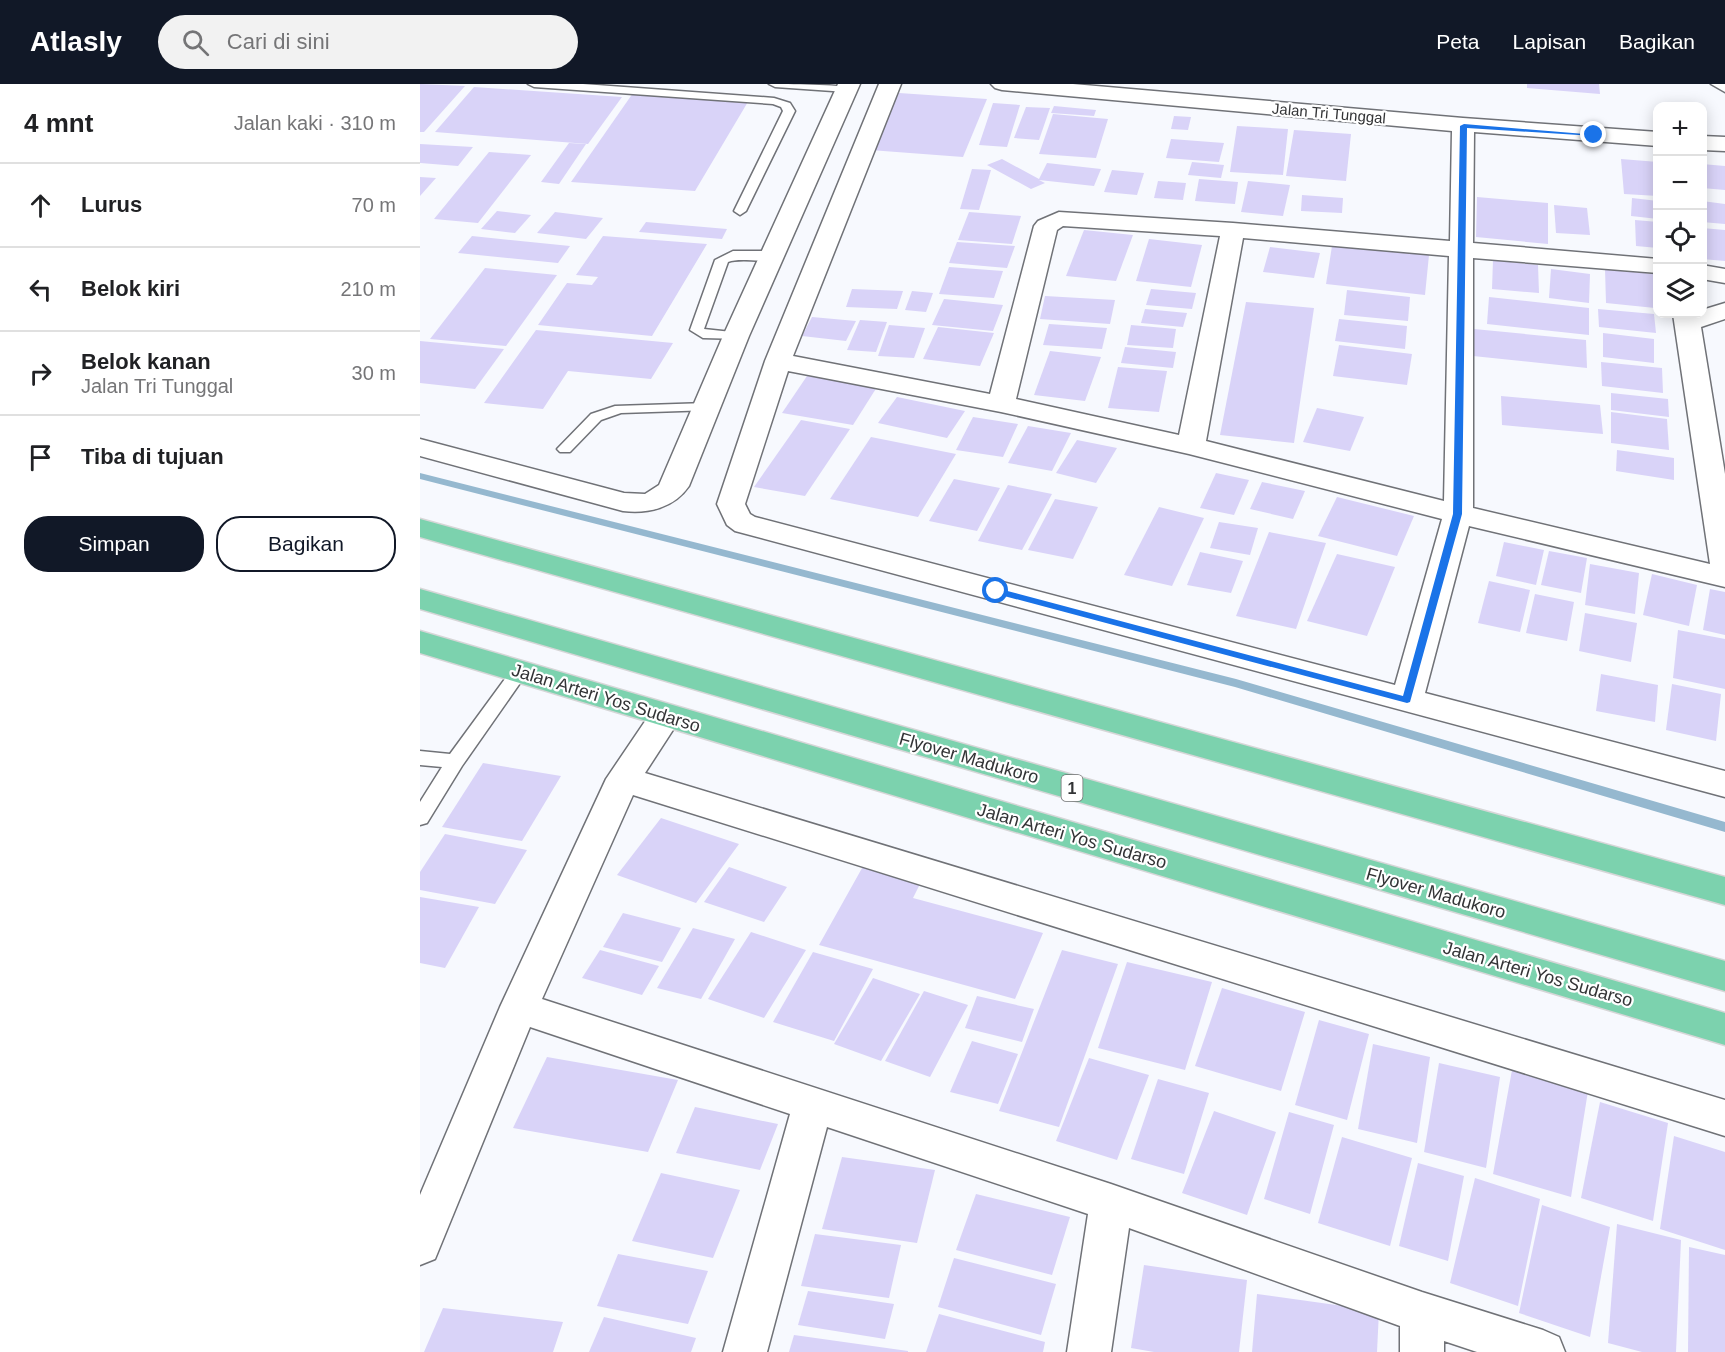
<!DOCTYPE html>
<html lang="id">
<head>
<meta charset="utf-8">
<style>
  body { margin:0; font-family:Arial,sans-serif; background:#f2f2f2; color:#202124 }
  .controls { position:absolute; right:18px; top:18px; display:grid; overflow:hidden; border-radius:12px; box-shadow:0 3px 15px #0003 }
  .controls button { width:54px; height:54px; display:grid; place-items:center; padding:0; border:0; border-bottom:2px solid #e0e0e0; background:#fff; color:#202124; font:30px sans-serif }
  .stop { position:absolute; width:18px; height:18px; margin:-14px; border:4px solid #1a73e8; border-radius:50%; background:#fff }
  .stop.end { background:#1a73e8; border-color:#fff; box-shadow:0 2px 6px #0008 }
  .list { margin:0; padding:0; list-style:none }
  h2 { display:flex; justify-content:space-between; align-items:center; height:78px; margin:0; padding:0 24px; font-size:26px }
  h2 small { font-size:20px; font-weight:400; color:#757577 }
  .list li { display:grid; grid-template-columns:39px 1fr auto; gap:18px; align-items:center; box-sizing:border-box; height:84px; padding:0 24px; border-top:2px solid #e0e0e0 }
  .list b { display:block; font-size:22px; white-space:nowrap }
  .list p { margin:0; font-size:20px; white-space:nowrap; color:#757577 }
  .list em { font-size:20px; font-style:normal; color:#757577 }
  .actions { display:flex; gap:12px; padding:18px 24px }
  .actions a { flex:1; padding:14px 0; border:2px solid #111827; border-radius:24px; text-align:center; font-size:21px; color:#111827 }
  .actions .main { background:#111827; color:#fff }
  .icon { flex:none; width:33px; height:33px; fill:none; stroke:currentColor; stroke-width:2; stroke-linecap:round; stroke-linejoin:round }
  .map { position:relative; flex:none; width:1305px; height:1268px; overflow:hidden }
  header { display:flex; align-items:center; gap:36px; box-sizing:border-box; height:84px; padding:0 30px; background:#111827; color:#fff }
  header strong { font-size:28px }
  nav { display:flex; gap:33px; margin-inline-start:auto; font-size:21px }
  .search { width:420px; height:54px; background:#f2f2f2; display:flex; align-items:center; gap:15px; box-sizing:border-box; padding:0 21px; border-radius:33px; color:#757577; font-size:22px }
  main { display:flex }
  aside { flex:1; background:#fff }
  .map>svg:first-child { display:block }
</style>
</head>
<body>
<header>
<strong>Atlasly</strong>
<div class="search"><svg class="icon" aria-label="search" viewBox="0 0 24 24"><circle cx="10" cy="10" r="6"/><path d="M15 15l6 6"/></svg>Cari di sini</div>
<nav><a>Peta</a><a>Lapisan</a><a>Bagikan</a></nav>
</header>
<main>
<aside>
<h2>4 mnt<small>Jalan kaki · 310 m</small></h2>
<ul class="list">
<li><svg class="icon" aria-label="ahead" viewBox="0 0 24 24"><path d="M12 20V5M6 11l6-6 6 6"/></svg><div><b>Lurus</b></div><em>70 m</em></li>
<li><svg class="icon" aria-label="left" viewBox="0 0 24 24"><path d="M17 20v-9H6M10 6l-5 5 5 5"/></svg><div><b>Belok kiri</b></div><em>210 m</em></li>
<li><svg class="icon" aria-label="right" viewBox="0 0 24 24"><path d="M7 20v-9h11M14 6l5 5-5 5"/></svg><div><b>Belok kanan</b><p>Jalan Tri Tunggal</p></div><em>30 m</em></li>
<li><svg class="icon" aria-label="arrive" viewBox="0 0 24 24"><path d="M6 21V4h12l-3 4 3 4H6"/></svg><div><b>Tiba di tujuan</b></div></li>
</ul>
<div class="actions"><a class="main">Simpan</a><a>Bagikan</a></div>
</aside>
<div class="map">
<svg width="1305" height="1268" viewBox="0 0 1305 1268">
  <rect width="100%" height="100%" fill="#f7f9fe"/>
  <g fill="none" stroke-linecap="round" stroke-linejoin="round">
    <polygon fill="#95b8cf" fill-rule="evenodd" points="0,389 816,595 1305,738 1305,748 815,603 0,395"/>
  </g>
  <g fill="#d9d3f8">
    <polygon points="0,0 45,2 4,48 0,48"/>
    <polygon points="1107,0 1179,0 1180,10 1107,4"/>
    <polygon points="54,3 202,13 168,60 15,48"/>
    <polygon points="213,9 329,16 275,107 151,98"/>
    <polygon points="479,9 567,15 543,73 450,66"/>
    <polygon points="573,19 600,21 587,63 559,61"/>
    <polygon points="634,22 676,26 674,32 631,29"/>
    <polygon points="606,23 630,24 619,56 594,54"/>
    <polygon points="633,30 688,35 676,74 619,70"/>
    <polygon points="754,32 771,33 768,46 751,45"/>
    <polygon points="817,42 868,45 863,91 810,88"/>
    <polygon points="874,46 931,50 926,97 866,92"/>
    <polygon points="751,55 804,59 799,78 746,74"/>
    <polygon points="149,59 166,60 139,100 121,98"/>
    <polygon points="0,60 53,63 38,82 0,79"/>
    <polygon points="69,68 111,71 58,139 14,135"/>
    <polygon points="582,75 619,95 627,79 681,85 674,102 619,96 625,99 611,105 567,81"/>
    <polygon points="1201,75 1238,78 1238,112 1204,110"/>
    <polygon points="772,78 804,81 801,94 768,91"/>
    <polygon points="1282,80 1305,82 1305,106 1282,104"/>
    <polygon points="552,85 571,86 559,126 540,125"/>
    <polygon points="692,86 724,89 717,111 684,108"/>
    <polygon points="0,93 16,94 0,112"/>
    <polygon points="779,95 818,98 815,120 775,117"/>
    <polygon points="738,97 766,99 763,116 734,114"/>
    <polygon points="828,97 870,101 863,132 821,128"/>
    <polygon points="882,111 923,114 922,129 881,127"/>
    <polygon points="1057,113 1128,119 1128,160 1056,153"/>
    <polygon points="1212,114 1238,117 1238,135 1211,132"/>
    <polygon points="1282,117 1305,120 1305,140 1282,138"/>
    <polygon points="1134,121 1167,124 1170,151 1136,149"/>
    <polygon points="77,127 111,131 95,149 61,145"/>
    <polygon points="135,128 183,134 166,155 117,149"/>
    <polygon points="549,128 601,132 592,160 538,156"/>
    <polygon points="1215,136 1238,138 1238,164 1216,162"/>
    <polygon points="226,138 307,145 302,155 219,148"/>
    <polygon points="1282,144 1305,146 1305,177 1282,175"/>
    <polygon points="664,146 713,151 696,197 646,192"/>
    <polygon points="52,152 150,162 138,179 38,169"/>
    <polygon points="183,152 287,160 232,252 118,241 147,199 172,201 178,193 156,191"/>
    <polygon points="729,155 782,161 771,203 716,197"/>
    <polygon points="537,158 595,162 587,184 529,179"/>
    <polygon points="912,162 1009,171 1005,211 906,200"/>
    <polygon points="850,163 900,169 894,194 843,188"/>
    <polygon points="1073,176 1118,181 1119,209 1072,205"/>
    <polygon points="529,183 583,187 574,214 519,210"/>
    <polygon points="65,184 137,191 86,262 10,255"/>
    <polygon points="1131,185 1170,190 1169,219 1129,214"/>
    <polygon points="1185,185 1233,190 1235,224 1186,219"/>
    <polygon points="432,205 483,207 477,225 426,223"/>
    <polygon points="731,205 776,209 772,225 726,221"/>
    <polygon points="927,206 990,213 988,237 924,231"/>
    <polygon points="492,207 513,209 506,228 485,226"/>
    <polygon points="625,212 695,216 690,240 620,235"/>
    <polygon points="1069,213 1169,224 1169,251 1067,240"/>
    <polygon points="524,215 583,221 573,247 512,241"/>
    <polygon points="826,218 894,224 874,359 800,351"/>
    <polygon points="725,225 767,229 763,243 721,239"/>
    <polygon points="1178,225 1234,230 1236,249 1179,243"/>
    <polygon points="392,233 436,237 426,257 382,252"/>
    <polygon points="919,235 987,242 985,265 915,257"/>
    <polygon points="440,236 467,238 456,268 427,266"/>
    <polygon points="629,240 687,244 682,265 623,261"/>
    <polygon points="469,241 505,244 494,274 458,272"/>
    <polygon points="711,241 756,245 753,264 707,261"/>
    <polygon points="518,243 574,249 560,282 503,275"/>
    <polygon points="1054,245 1166,256 1167,284 1053,272"/>
    <polygon points="116,246 253,259 231,295 148,287 123,325 64,319"/>
    <polygon points="1183,249 1234,255 1234,279 1183,273"/>
    <polygon points="0,257 84,265 55,305 0,299"/>
    <polygon points="919,261 992,270 987,301 913,292"/>
    <polygon points="705,263 756,268 753,284 701,279"/>
    <polygon points="630,267 681,273 665,317 614,311"/>
    <polygon points="1181,278 1242,284 1243,309 1182,302"/>
    <polygon points="698,283 747,287 739,328 688,324"/>
    <polygon points="387,292 457,303 433,341 362,329"/>
    <polygon points="1191,309 1248,315 1249,333 1191,326"/>
    <polygon points="1081,312 1180,321 1183,350 1082,341"/>
    <polygon points="477,313 545,327 527,354 458,339"/>
    <polygon points="897,324 944,333 930,367 883,358"/>
    <polygon points="1191,328 1247,335 1249,366 1191,359"/>
    <polygon points="553,333 598,340 583,373 536,366"/>
    <polygon points="381,336 430,345 385,412 334,403"/>
    <polygon points="608,342 651,349 632,387 588,379"/>
    <polygon points="451,353 536,370 498,433 410,415"/>
    <polygon points="657,356 697,364 676,399 636,389"/>
    <polygon points="1197,366 1254,374 1254,396 1196,387"/>
    <polygon points="796,389 829,396 814,431 780,424"/>
    <polygon points="534,395 580,404 557,447 509,437"/>
    <polygon points="842,398 885,407 873,435 830,425"/>
    <polygon points="588,401 632,410 602,466 558,457"/>
    <polygon points="917,413 994,432 977,472 898,452"/>
    <polygon points="635,415 678,423 653,475 608,466"/>
    <polygon points="739,423 784,434 752,502 704,491"/>
    <polygon points="799,438 838,444 830,471 790,464"/>
    <polygon points="849,448 906,459 876,545 816,532"/>
    <polygon points="1084,458 1124,466 1116,501 1076,492"/>
    <polygon points="1129,467 1167,474 1161,509 1121,501"/>
    <polygon points="780,468 823,477 811,509 767,501"/>
    <polygon points="917,470 975,483 947,552 887,537"/>
    <polygon points="1170,480 1219,489 1215,530 1165,521"/>
    <polygon points="1232,490 1277,501 1269,542 1223,531"/>
    <polygon points="1069,497 1110,506 1100,548 1058,539"/>
    <polygon points="1290,505 1305,508 1305,551 1283,546"/>
    <polygon points="1115,510 1154,518 1147,557 1106,549"/>
    <polygon points="1165,529 1217,539 1211,578 1159,567"/>
    <polygon points="1258,546 1305,555 1305,605 1253,594"/>
    <polygon points="1181,590 1238,601 1235,638 1176,627"/>
    <polygon points="1252,600 1301,610 1296,657 1246,646"/>
    <polygon points="63,679 141,692 102,757 22,743"/>
    <polygon points="241,734 319,760 276,819 197,791"/>
    <polygon points="25,750 107,766 75,820 0,806 0,788"/>
    <polygon points="446,777 504,792 493,814 623,849 595,915 399,861"/>
    <polygon points="309,783 367,803 344,838 284,818"/>
    <polygon points="0,813 59,823 25,884 0,879"/>
    <polygon points="203,829 261,844 242,878 183,863"/>
    <polygon points="273,844 315,855 281,915 237,904"/>
    <polygon points="331,848 386,866 344,934 288,915"/>
    <polygon points="180,866 239,882 222,911 162,894"/>
    <polygon points="642,866 698,880 639,1043 579,1027"/>
    <polygon points="393,868 453,885 414,957 353,938"/>
    <polygon points="707,878 792,898 765,986 678,964"/>
    <polygon points="453,894 500,910 461,977 414,960"/>
    <polygon points="802,904 885,928 861,1007 775,982"/>
    <polygon points="504,907 548,921 510,993 465,977"/>
    <polygon points="557,912 614,925 602,958 545,944"/>
    <polygon points="899,936 949,950 927,1036 875,1021"/>
    <polygon points="552,957 598,970 578,1020 530,1008"/>
    <polygon points="953,960 1010,973 997,1059 938,1045"/>
    <polygon points="127,973 258,996 228,1068 93,1044"/>
    <polygon points="669,974 729,991 697,1076 636,1057"/>
    <polygon points="1019,979 1080,993 1066,1084 1004,1068"/>
    <polygon points="1092,986 1168,1007 1151,1113 1073,1090"/>
    <polygon points="738,995 789,1009 764,1090 711,1075"/>
    <polygon points="1180,1018 1248,1039 1233,1137 1161,1114"/>
    <polygon points="275,1023 358,1040 340,1086 256,1069"/>
    <polygon points="794,1027 856,1048 827,1131 762,1109"/>
    <polygon points="869,1028 914,1041 890,1130 844,1115"/>
    <polygon points="1254,1052 1305,1068 1305,1166 1240,1145"/>
    <polygon points="922,1053 992,1074 970,1162 898,1139"/>
    <polygon points="422,1073 515,1086 497,1159 402,1145"/>
    <polygon points="998,1079 1044,1092 1028,1177 979,1162"/>
    <polygon points="241,1089 320,1106 293,1174 212,1157"/>
    <polygon points="1055,1094 1120,1115 1098,1222 1030,1199"/>
    <polygon points="556,1110 650,1133 632,1191 536,1166"/>
    <polygon points="1122,1121 1190,1143 1170,1253 1099,1229"/>
    <polygon points="1197,1140 1261,1156 1256,1268 1222,1268 1188,1259"/>
    <polygon points="395,1150 481,1161 469,1214 381,1202"/>
    <polygon points="1269,1163 1305,1171 1305,1268 1268,1268"/>
    <polygon points="198,1170 288,1187 268,1240 177,1222"/>
    <polygon points="534,1174 636,1200 621,1251 518,1223"/>
    <polygon points="724,1181 827,1196 819,1268 734,1268 711,1264"/>
    <polygon points="388,1207 474,1220 465,1255 378,1241"/>
    <polygon points="837,1210 959,1227 957,1268 832,1268"/>
    <polygon points="23,1224 143,1238 133,1268 4,1268"/>
    <polygon points="519,1230 625,1258 623,1268 506,1268"/>
    <polygon points="184,1233 276,1254 271,1268 169,1268"/>
    <polygon points="374,1251 488,1267 488,1268 369,1268"/>
  </g>
  <g fill="none" stroke-linecap="round" stroke-linejoin="round">
    <g stroke="#707277" stroke-width="3">
      <g id="service">
        <polygon points="108,0 163,0 354,14 370,19 375,27 326,127 320,131 314,127 363,27 361,23 353,20 114,3"/>
        <path d="M 349,0 C 367,0 420,0 433,5 L 427,8 L 355,3 Z"/>
        <polygon points="1291,0 1305,0 1305,8"/>
        <path d="M 313,167 L 353,167 L 360,171 C 348,182 323,172 308,178 L 284,245 L 321,249 L 323,252 L 321,255 L 283,254 L 270,246 L 295,176 Z"/>
        <polygon points="287,319 294,323 292,326 201,329 181,336 150,368 140,368 137,365 171,330 195,322"/>
        <polygon points="99,582 105,584 108,588 105,592 42,682 7,739 0,741 0,718 22,683 0,681 0,667 30,670 93,584"/>
      </g>
    </g>
    <g stroke="#707277" stroke-width="3">
      <g id="minor">
        <path d="M 418,0 L 440,0 L 329,252 L 269,402 C 254,424 228,430 203,427 L 0,372 L 0,355 L 204,409 L 225,410 L 239,401 L 303,252 Z"/>
        <path d="M 459,0 L 481,0 L 373,272 L 570,310 L 614,142 L 618,137 L 639,128 L 813,139 L 1030,157 L 1032,47 L 582,6 L 575,4 L 571,0 L 653,0 L 1043,34 L 1238,48 L 1238,62 L 1054,48 L 1053,159 L 1238,175 L 1238,189 L 1053,174 L 1053,424 L 1290,480 L 1253,230 L 1282,230 L 1282,226 L 1305,219 L 1305,235 L 1281,243 L 1305,390 L 1305,503 L 1049,442 L 1005,609 L 1305,687 L 1305,713 L 315,447 L 307,441 L 297,420 L 345,277 ZM 643,142 L 800,152 L 759,351 L 596,315 L 637,146 ZM 823,154 L 1029,172 L 1024,417 L 786,357 ZM 368,287 L 581,328 L 769,370 L 1022,435 L 975,601 L 335,433 L 330,430 L 325,420 Z"/>
        <polygon points="1282,52 1305,53 1305,67 1282,66"/>
        <polygon points="1282,181 1305,185 1305,199 1282,195"/>
        <polygon points="246,620 258,624 262,632 225,689 1305,1016 1305,1052 213,711 122,915 691,1100 1002,1208 1123,1246 1139,1253 1145,1268 1057,1268 1024,1257 1024,1268 980,1268 980,1242 709,1144 691,1268 647,1268 668,1130 407,1043 347,1268 303,1268 370,1030 110,943 15,1175 0,1181 0,1111 80,923 186,695 234,624"/>
      </g>
    </g>
    <g stroke="#d6d6d7" stroke-width="3">
      <g id="trunk">
        <polygon points="0,435 1305,793 1305,821 0,453"/>
        <polygon points="0,505 1305,877 1305,907 0,525"/>
        <polygon points="0,547 1305,929 1305,961 0,569"/>
      </g>
    </g>
    <use href="#service" fill="#fff" fill-rule="evenodd"/>
    <use href="#minor" fill="#fff" fill-rule="evenodd"/>
    <use href="#trunk" fill="#7cd2ae" fill-rule="evenodd"/>
  </g>
  <polygon fill="#1a73e8" points="1044,40 1177,51 1174,52 1047,44 1042,430 990,618 987,619 573,509 573,504 576,504 983,612 1033,430 1040,42"/>
  <g text-anchor="middle" dominant-baseline="central" stroke-width="4.5" stroke-linejoin="round" paint-order="stroke">
    <g font-size="15" fill="#333436" stroke="#fff">
      <text transform="translate(909 29) rotate(5)">Jalan Tri Tunggal</text>
    </g>
    <rect fill="#fff" stroke="#707172" stroke-width="1.5" x="641.5" y="691" width="21" height="26" rx="4.5"/>
    <g font-size="16" font-weight="bold" fill="#333436">
      <text x="652" y="704">1</text>
    </g>
    <g font-size="18" fill="#333436" stroke="#fff">
      <text transform="translate(186 614) rotate(17)">Jalan Arteri Yos Sudarso</text>
      <text transform="translate(549 674) rotate(16)">Flyover Madukoro</text>
      <text transform="translate(652 752) rotate(16)">Jalan Arteri Yos Sudarso</text>
      <text transform="translate(1016 809) rotate(16)">Flyover Madukoro</text>
      <text transform="translate(1118 890) rotate(16)">Jalan Arteri Yos Sudarso</text>
    </g>
  </g>
</svg>
<div class="controls">
<button>+</button>
<button>−</button>
<button><svg class="icon" aria-label="locate" viewBox="0 0 24 24"><circle cx="12" cy="12" r="6"/><path d="M12 2v4M12 18v4M2 12h4M18 12h4"/></svg></button>
<button><svg class="icon" aria-label="layers" viewBox="0 0 24 24"><path d="M12 4l9 5-9 5-9-5zM3 14l9 5 9-5"/></svg></button>
</div>
<div class="stop" style="left:576px;top:507px"></div>
<div class="stop end" style="left:1174px;top:51px"></div>
</div>
</main>
</body>
</html>
